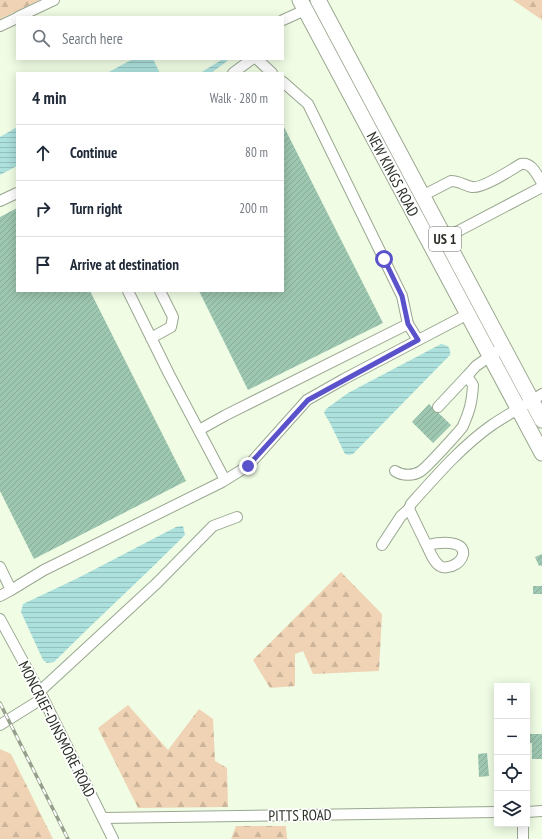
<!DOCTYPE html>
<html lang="en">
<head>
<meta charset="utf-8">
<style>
  body { margin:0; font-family:"PT Sans Narrow",sans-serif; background:#f2f2f3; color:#1f2937 }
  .controls { position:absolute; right:12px; bottom:12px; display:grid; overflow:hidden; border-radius:0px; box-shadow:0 2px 10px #0003 }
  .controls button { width:36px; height:36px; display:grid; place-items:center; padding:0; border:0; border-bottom:1px solid #e0e1e3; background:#fff; color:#1f2937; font:20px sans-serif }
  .stop { position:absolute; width:12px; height:12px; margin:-9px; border:3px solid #5a52ca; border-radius:50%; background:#fff }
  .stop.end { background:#5a52ca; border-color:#fff; box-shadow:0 1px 4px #0008 }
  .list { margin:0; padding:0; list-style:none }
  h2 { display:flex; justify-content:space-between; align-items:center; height:52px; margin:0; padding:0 16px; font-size:17px }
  h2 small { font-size:13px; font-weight:400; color:#747a83 }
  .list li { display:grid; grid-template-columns:26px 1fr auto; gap:12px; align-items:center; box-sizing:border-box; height:56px; padding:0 16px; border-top:1px solid #e0e1e3 }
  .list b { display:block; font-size:15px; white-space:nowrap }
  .list em { font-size:13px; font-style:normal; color:#747a83 }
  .icon { flex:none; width:22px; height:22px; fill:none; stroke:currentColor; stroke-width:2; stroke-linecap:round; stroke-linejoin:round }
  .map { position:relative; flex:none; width:542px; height:839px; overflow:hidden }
  .search { position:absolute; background:#fff; box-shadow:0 2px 10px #0003; left:16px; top:16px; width:268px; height:44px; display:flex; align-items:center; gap:10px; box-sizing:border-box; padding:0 14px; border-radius:0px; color:#747a83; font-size:15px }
  .panel { position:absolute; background:#fff; box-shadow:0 2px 10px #0003; left:16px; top:72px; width:268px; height:220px; border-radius:0px }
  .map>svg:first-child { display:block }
</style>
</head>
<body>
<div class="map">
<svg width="542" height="839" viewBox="0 0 542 839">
  <defs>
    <pattern id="forest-firs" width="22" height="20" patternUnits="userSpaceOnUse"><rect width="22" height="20" fill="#efd3b4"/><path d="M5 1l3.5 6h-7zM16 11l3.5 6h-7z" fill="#cdb59b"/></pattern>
    <pattern id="water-rules" width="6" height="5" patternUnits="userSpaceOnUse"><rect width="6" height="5" fill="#ace1dd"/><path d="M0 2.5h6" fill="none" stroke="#94c1be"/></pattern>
    <pattern id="building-hatch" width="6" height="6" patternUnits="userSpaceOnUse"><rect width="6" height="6" fill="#9ec7b1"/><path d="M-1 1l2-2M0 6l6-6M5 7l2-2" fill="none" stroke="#88ab98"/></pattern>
  </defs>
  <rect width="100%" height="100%" fill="#f0fde4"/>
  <g fill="url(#forest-firs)">
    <polygon points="0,0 40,0 0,19"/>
    <polygon points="513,0 542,0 542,20"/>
    <polygon points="341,572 382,614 379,671 313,674 303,651 295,654 295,686 270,688 253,660"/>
    <polygon points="128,705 168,750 199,709 213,719 215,761 227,768 228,807 138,808 98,728"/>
    <polygon points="0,749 11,754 53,839 0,839"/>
    <polygon points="236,826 286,826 287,839 231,839"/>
  </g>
  <g fill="url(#water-rules)">
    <polygon points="133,59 153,59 160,73 107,73"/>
    <polygon points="223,59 230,59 211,73 200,73"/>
    <polygon points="17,127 17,166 0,175 0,137"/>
    <path d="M 441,344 C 448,345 451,348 450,355 L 353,454 L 349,455 L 345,454 L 330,423 L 324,413 L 326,409 L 348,393 Z"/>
    <path d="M 181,526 L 183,526 L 185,535 C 142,578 97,619 54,662 L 47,663 L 43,660 L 21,612 L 23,604 L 78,578 L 176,527 Z"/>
  </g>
  <g fill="url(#building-hatch)">
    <polygon points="283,125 383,323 248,390 199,291 283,291"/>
    <polygon points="17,208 17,291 90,291 186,481 34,559 0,491 0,217"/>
    <polygon points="429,404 451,425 433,443 412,422"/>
    <polygon points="542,554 542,567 541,565 539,566 535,557"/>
    <rect x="533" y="586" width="9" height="8"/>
    <polygon points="527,734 542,734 542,759 532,759 532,743 527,743"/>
    <polygon points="487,753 489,776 479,777 478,754"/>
  </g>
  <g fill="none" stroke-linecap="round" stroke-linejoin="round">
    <g stroke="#9aa790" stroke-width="12">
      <g id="minor">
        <polyline points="18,17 54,0"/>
        <polyline points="283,20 305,10"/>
        <polyline points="0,26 17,18"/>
        <polyline points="257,59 272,73"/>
        <polyline points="233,73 252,59"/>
        <polyline points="283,82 308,104 402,296 408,324 418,340"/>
        <path d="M 422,196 L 451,181 C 460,181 465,186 472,187 C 482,189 511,170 521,164 C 532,162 537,175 542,183"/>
        <polyline points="0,201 17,193"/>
        <polyline points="445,238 542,187"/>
        <polyline points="128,291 169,374 225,480"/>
        <polyline points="151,338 171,327 173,317 160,291"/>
        <polyline points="438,407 467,376"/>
        <polyline points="199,430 226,415 408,324"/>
        <path d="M 395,471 C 402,476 414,476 421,471 C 426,468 461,430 463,426 C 470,410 472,402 473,385 L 467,376 L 476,366 L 503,347"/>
        <polyline points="382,545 401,516 409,509"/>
        <path d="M 427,545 C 436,543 446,541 455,544 C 469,548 463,562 452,566 C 448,567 444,569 440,566 C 433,562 429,549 425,542 L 409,509 L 411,504 C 436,476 462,446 492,425 C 508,414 526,405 542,394"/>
        <polyline points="0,567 11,590 0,596"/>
        <polyline points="11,590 44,570 222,482 248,466 307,400 344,379 468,314"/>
        <polyline points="0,619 43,698 113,839"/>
        <polyline points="39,692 157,583 213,526 237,517"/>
        <polyline points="0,725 43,698"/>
        <polyline points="527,812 542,811"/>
        <polyline points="103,818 497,812"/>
        <polyline points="523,824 523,839"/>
      </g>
    </g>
    <g stroke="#9aa790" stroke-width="17">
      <g id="highway">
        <polyline points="300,0 542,453"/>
        <polyline points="318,0 542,420"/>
      </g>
    </g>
    <use href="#minor" stroke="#fff" stroke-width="10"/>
    <use href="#highway" stroke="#fff" stroke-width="15"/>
    <g stroke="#969f8d" stroke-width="3.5">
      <polyline id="rail" points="0,703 68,839"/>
    </g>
    <use href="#rail" stroke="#fff" stroke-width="2" stroke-dasharray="6" stroke-linecap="butt"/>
  </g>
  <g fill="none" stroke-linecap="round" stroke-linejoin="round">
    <polyline stroke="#5a52ca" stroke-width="5" points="248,466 308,400 418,340 408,324 402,296 384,259"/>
  </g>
  <g text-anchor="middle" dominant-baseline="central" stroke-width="3.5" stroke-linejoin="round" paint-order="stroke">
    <rect fill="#fff" stroke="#6a6d67" stroke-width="1" x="429" y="227" width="32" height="24" rx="3"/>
    <g font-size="14" font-weight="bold" fill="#2a2f26">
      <text x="445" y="239">US 1</text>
    </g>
    <g font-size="15" fill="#2a2f26" stroke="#fff">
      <text transform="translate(393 174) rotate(62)">NEW KINGS ROAD</text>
      <text transform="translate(57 729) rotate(63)">MONCRIEF-DINSMORE ROAD</text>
      <text transform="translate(300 815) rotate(-1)">PITTS ROAD</text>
    </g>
  </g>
</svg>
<div class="controls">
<button>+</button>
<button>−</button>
<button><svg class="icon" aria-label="locate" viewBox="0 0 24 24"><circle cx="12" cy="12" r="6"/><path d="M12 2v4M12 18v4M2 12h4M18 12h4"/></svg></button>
<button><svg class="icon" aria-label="layers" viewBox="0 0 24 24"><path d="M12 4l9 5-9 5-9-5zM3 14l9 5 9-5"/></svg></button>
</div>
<div class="stop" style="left:384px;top:259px"></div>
<div class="stop end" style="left:248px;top:466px"></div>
<div class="search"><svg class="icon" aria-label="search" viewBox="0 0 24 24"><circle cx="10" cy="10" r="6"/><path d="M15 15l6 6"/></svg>Search here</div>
<section class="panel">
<h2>4 min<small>Walk · 280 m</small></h2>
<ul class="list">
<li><svg class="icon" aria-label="ahead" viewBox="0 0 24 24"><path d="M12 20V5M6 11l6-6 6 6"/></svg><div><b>Continue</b></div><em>80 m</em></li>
<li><svg class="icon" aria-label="right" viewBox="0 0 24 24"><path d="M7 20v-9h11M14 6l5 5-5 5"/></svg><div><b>Turn right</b></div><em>200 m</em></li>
<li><svg class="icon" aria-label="arrive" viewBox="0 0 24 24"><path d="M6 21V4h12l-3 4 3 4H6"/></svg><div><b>Arrive at destination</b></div></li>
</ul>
</section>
</div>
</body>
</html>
